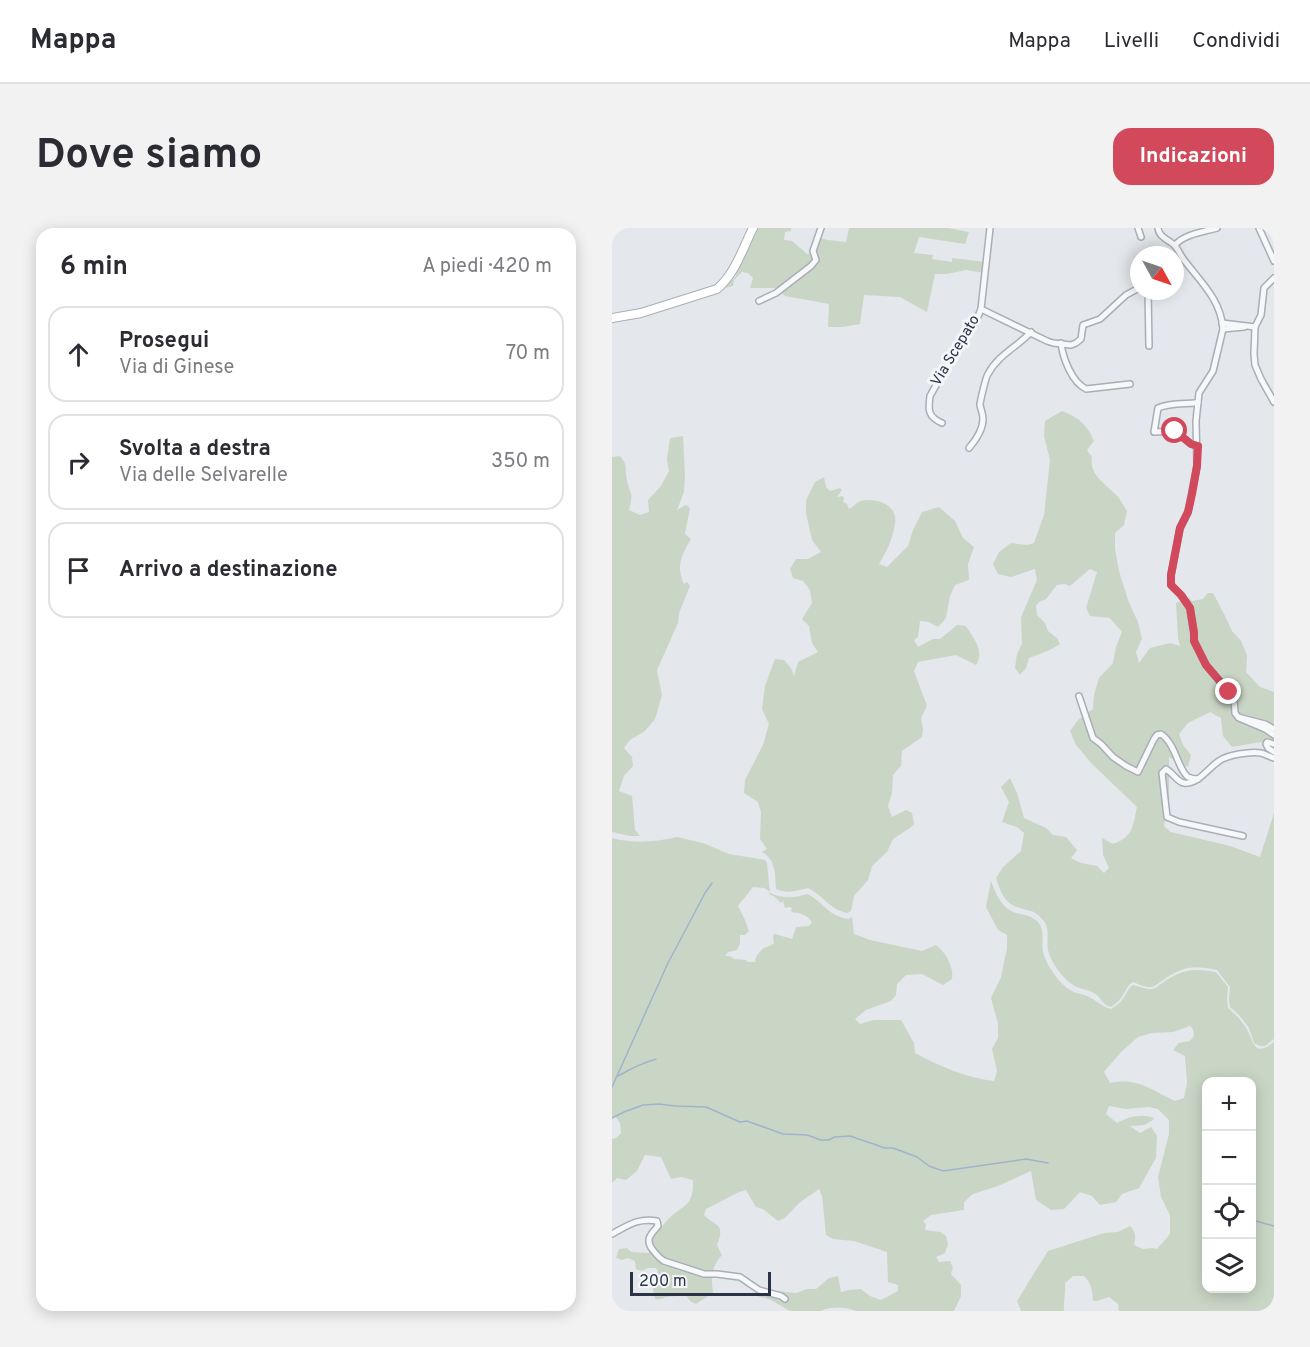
<!DOCTYPE html>
<html lang="it">
<head>
<meta charset="utf-8">
<style>
  body { margin:0; font-family:Overpass,sans-serif; background:#f2f2f3; color:#2b2b33 }
  .controls { position:absolute; right:18px; bottom:18px; display:grid; overflow:hidden; border-radius:12px; box-shadow:0 3px 15px #0003 }
  .controls button { width:54px; height:54px; display:grid; place-items:center; padding:0; border:0; border-bottom:2px solid #e1e1e2; background:#fff; color:#2b2b33; font:30px sans-serif }
  .compass { position:absolute; left:518px; top:18px; width:54px; height:54px; border-radius:50%; background:#fff; box-shadow:0 3px 15px #0003; rotate:130deg }
  .scale { position:absolute; left:18px; bottom:15px; width:141px; box-sizing:border-box; padding-left:6px; border:3px solid #2b3445; border-top:0; font-size:16px; line-height:21px; white-space:nowrap; color:#2b3445; -webkit-text-stroke:4px #f4f6f9; paint-order:stroke }
  .stop { position:absolute; width:18px; height:18px; margin:-14px; border:4px solid #d1495b; border-radius:50%; background:#fff }
  .stop.end { background:#d1495b; border-color:#fff; box-shadow:0 2px 6px #0008 }
  .list { margin:0; padding:0; list-style:none }
  h2 { display:flex; justify-content:space-between; align-items:center; height:78px; margin:0; padding:0 24px; font-size:26px }
  h2 small { font-size:20px; font-weight:400; color:#7c7c81 }
  .list li { display:grid; grid-template-columns:39px 1fr auto; gap:18px; align-items:center; box-sizing:border-box; height:96px; margin:0 12px 12px; padding:0 12px; border:2px solid #e1e1e2; border-radius:18px }
  .list b { display:block; font-size:22px; white-space:nowrap }
  .list p { margin:0; font-size:20px; white-space:nowrap; color:#7c7c81 }
  .list em { font-size:20px; font-style:normal; color:#7c7c81 }
  .icon { flex:none; width:33px; height:33px; fill:none; stroke:currentColor; stroke-width:2; stroke-linecap:round; stroke-linejoin:round }
  .map { position:relative; flex:none; width:662px; height:1083px; overflow:hidden; border-radius:18px }
  header { display:flex; align-items:center; gap:36px; box-sizing:border-box; height:84px; padding:0 30px; background:#fff; border-bottom:2px solid #e1e1e2 }
  header strong { font-size:28px }
  nav { display:flex; gap:33px; margin-inline-start:auto; font-size:21px }
  .intro { display:flex; align-items:center; justify-content:space-between; box-sizing:border-box; height:144px; padding:0 36px }
  h1 { margin:0; font-size:42px }
  .button { padding:15px 27px; border-radius:18px; background:#d1495b; color:#fff; font-size:21px; font-weight:700 }
  main { display:flex; gap:36px; padding:0 36px }
  aside { flex:1; background:#fff; border-radius:18px; box-shadow:0 3px 15px #0003 }
  .map>svg:first-child { display:block }
</style>
</head>
<body>
<header>
<strong>Mappa</strong>
<nav><a>Mappa</a><a>Livelli</a><a>Condividi</a></nav>
</header>
<div class="intro"><h1>Dove siamo</h1><a class="button">Indicazioni</a></div>
<main>
<aside>
<h2>6 min<small>A piedi · 420 m</small></h2>
<ul class="list">
<li><svg class="icon" aria-label="ahead" viewBox="0 0 24 24"><path d="M12 20V5M6 11l6-6 6 6"/></svg><div><b>Prosegui</b><p>Via di Ginese</p></div><em>70 m</em></li>
<li><svg class="icon" aria-label="right" viewBox="0 0 24 24"><path d="M7 20v-9h11M14 6l5 5-5 5"/></svg><div><b>Svolta a destra</b><p>Via delle Selvarelle</p></div><em>350 m</em></li>
<li><svg class="icon" aria-label="arrive" viewBox="0 0 24 24"><path d="M6 21V4h12l-3 4 3 4H6"/></svg><div><b>Arrivo a destinazione</b></div></li>
</ul>
</aside>
<div class="map">
<svg width="662" height="1083" viewBox="0 0 662 1083">
  <rect width="100%" height="100%" fill="#e4e7ec"/>
  <g fill="#c9d6c5" fill-rule="evenodd">
    <polygon points="144,0 179,0 179,3 173,4 172,12 180,13 195,26 204,24 203,22 207,10 216,12 234,14 237,0 336,0 357,4 353,16 307,9 302,25 321,27 320,31 340,34 340,30 373,34 372,45 354,42 335,46 323,46 315,84 288,69 252,67 248,96 231,99 216,99 217,76 173,68 166,60 138,60 141,50 136,45 130,44 122,52 121,58 112,60 124,48 125,37"/>
    <path d="M 450,183 C 467,190 475,196 482,213 L 475,222 L 480,229 C 477,246 492,255 503,266 C 508,270 511,277 515,283 L 512,297 L 503,305 L 503,321 L 507,343 L 516,372 L 526,394 L 530,411 L 524,424 L 527,435 L 538,420 L 558,415 L 568,418 L 566,410 L 564,375 L 577,370 L 580,373 L 591,371 L 596,365 L 601,365 L 612,386 L 620,403 L 629,413 L 635,427 L 634,444 L 648,459 L 662,464 L 662,522 L 649,514 L 620,519 L 611,508 L 609,490 L 598,484 L 576,495 L 567,506 L 571,517 L 579,527 L 576,539 L 570,536 L 549,504 L 526,543 L 502,528 L 482,509 L 474,486 L 481,481 L 482,467 L 487,450 L 501,435 L 504,419 L 510,404 L 498,390 L 478,388 L 474,380 L 485,344 L 478,341 L 458,358 L 452,356 L 445,357 L 434,371 L 427,374 L 424,378 L 425,387 L 433,395 L 436,403 L 445,410 L 448,416 L 438,422 L 417,430 L 414,440 L 408,447 L 403,440 L 405,426 L 410,416 L 409,389 L 425,352 L 423,341 L 399,349 L 386,346 L 381,336 L 387,324 L 399,315 L 415,317 L 422,315 L 432,287 L 438,232 L 432,208 L 433,193 Z"/>
    <path d="M 71,208 L 73,248 L 72,264 L 65,282 L 74,277 L 78,280 L 73,306 L 79,311 C 69,328 64,338 72,356 L 75,354 L 78,358 L 67,385 L 66,395 L 45,442 L 50,467 L 43,491 L 33,503 L 18,512 L 12,520 L 20,529 L 21,538 L 12,548 L 7,563 L 20,568 L 23,602 L 28,608 L 18,608 L 0,604 L 0,229 L 8,228 C 17,239 12,239 15,252 C 18,268 22,263 17,282 L 28,287 L 37,284 L 36,272 L 49,258 L 57,243 L 55,231 L 58,210 Z"/>
    <path d="M 212,249 L 214,259 L 218,263 L 228,260 L 230,262 L 225,269 L 231,268 L 232,271 L 231,274 L 235,276 L 237,281 C 241,279 244,275 249,273 C 265,269 286,277 283,295 C 281,310 275,323 267,336 L 275,339 L 296,318 L 301,302 L 310,284 L 327,279 L 343,293 L 351,310 L 362,319 L 356,336 L 357,352 L 343,357 L 338,368 L 334,390 L 326,399 L 317,394 L 308,393 L 306,409 L 302,412 L 306,419 L 321,411 L 328,411 L 345,397 L 354,398 C 362,412 373,422 364,437 L 344,427 L 306,434 L 302,443 L 315,478 L 309,490 L 311,501 L 310,509 L 290,523 L 289,538 L 281,547 L 280,565 L 276,578 L 280,589 L 294,582 L 300,585 L 302,596 L 298,600 L 281,611 L 275,624 L 260,638 L 256,652 L 242,668 L 239,683 L 235,685 C 217,681 211,667 196,660 C 184,663 175,666 164,661 C 163,646 164,632 150,624 L 155,621 L 148,611 L 149,584 L 146,574 L 132,565 L 133,552 L 151,517 L 157,496 L 150,481 L 153,458 L 163,431 L 172,432 L 179,440 L 182,448 L 186,434 L 206,424 L 200,415 L 197,398 L 190,391 L 200,375 L 198,362 L 191,353 L 181,350 L 178,341 L 184,331 L 196,331 L 209,324 L 200,312 L 194,285 L 194,272 L 203,254 Z"/>
    <path d="M 472,488 L 480,511 L 527,545 L 529,543 L 539,518 L 546,508 L 553,510 L 566,534 L 557,529 L 557,572 L 552,598 L 559,604 L 618,618 L 648,629 L 662,585 L 662,811 L 653,818 L 648,818 L 642,815 L 637,800 L 627,787 L 618,779 L 617,770 L 618,759 L 605,742 C 582,737 571,738 551,752 C 547,754 544,759 539,759 C 534,760 526,756 521,754 C 514,759 514,763 510,769 C 507,773 503,776 499,779 C 490,777 489,769 482,765 C 475,761 466,761 460,756 C 450,750 439,734 436,722 C 434,711 439,700 430,691 C 422,681 415,683 405,679 C 392,675 388,662 384,650 L 391,639 L 409,623 L 412,605 L 405,599 L 390,594 L 397,574 L 389,559 L 398,550 L 405,565 L 412,590 L 434,600 L 441,607 L 454,609 L 465,622 L 459,630 L 469,635 L 485,638 L 492,645 L 497,640 L 491,627 L 490,610 L 501,616 C 521,609 521,598 525,579 L 480,536 L 464,517 L 458,503 L 467,491 Z"/>
    <path d="M 65,609 L 91,615 L 117,626 L 153,632 L 155,635 L 158,665 C 172,671 182,670 195,666 C 212,674 214,687 236,691 L 240,689 L 242,706 L 258,712 L 310,723 L 324,717 C 334,724 342,740 340,751 L 331,757 L 310,746 L 294,747 L 285,756 L 284,767 L 279,773 L 254,782 L 243,791 L 248,796 L 262,792 L 289,792 L 302,815 L 303,825 C 327,838 355,850 382,853 L 385,843 L 380,821 L 386,810 L 386,796 L 379,770 L 389,749 L 395,720 L 395,707 L 386,702 L 374,679 L 379,653 C 384,666 389,680 404,685 C 412,687 418,687 425,693 C 434,702 429,714 431,724 C 434,737 447,755 458,762 C 464,766 473,766 479,770 C 486,774 491,779 499,781 C 503,778 507,776 510,772 C 515,766 515,761 521,757 C 527,758 535,762 540,761 C 545,760 548,756 553,753 C 572,741 582,740 604,744 L 616,759 L 615,770 L 616,780 C 623,786 628,791 633,798 C 642,812 641,831 662,814 L 662,1083 L 507,1083 L 506,1076 L 497,1069 L 485,1073 L 481,1073 C 480,1062 480,1056 472,1048 L 461,1048 L 453,1055 C 454,1065 451,1074 452,1083 L 409,1083 L 405,1073 L 436,1023 L 492,1005 L 506,1004 L 518,998 C 524,1004 524,1009 522,1017 L 531,1021 L 541,1020 L 545,1021 L 558,1006 L 558,987 L 549,969 L 546,949 L 557,906 L 557,892 L 546,881 L 537,879 L 514,881 L 497,878 L 494,886 L 505,895 C 515,889 531,885 542,890 L 541,892 L 532,897 L 518,898 L 528,905 L 539,899 L 545,908 L 544,930 L 527,960 L 510,966 L 504,974 L 488,977 L 480,968 L 468,964 L 452,981 L 439,982 L 424,972 L 419,943 L 386,958 L 361,966 L 352,974 L 352,982 L 319,987 L 311,993 L 314,996 L 313,1002 L 328,1004 L 334,1008 L 336,1016 L 333,1025 L 324,1029 L 327,1034 L 338,1033 L 341,1040 L 339,1046 L 349,1057 L 349,1068 L 342,1083 L 244,1083 C 234,1079 220,1078 209,1083 L 178,1083 L 159,1072 L 142,1067 L 147,1065 L 156,1066 L 165,1063 L 184,1065 L 195,1061 L 204,1061 L 217,1050 L 226,1048 L 229,1064 L 237,1062 L 249,1061 L 258,1068 L 269,1072 L 286,1063 L 286,1057 L 276,1054 L 275,1024 L 242,1013 L 221,1011 L 214,1007 L 210,968 L 207,961 L 187,975 L 173,990 L 166,993 L 151,981 L 144,979 L 134,962 L 127,964 L 94,981 L 92,987 C 103,999 114,994 105,1017 L 110,1027 C 99,1040 99,1048 101,1065 L 84,1076 L 78,1073 L 74,1067 L 71,1066 C 62,1070 62,1067 55,1069 C 50,1070 49,1072 43,1071 L 41,1062 L 46,1043 L 44,1040 L 36,1040 L 30,1043 L 24,1041 L 23,1033 L 16,1030 L 10,1032 L 4,1030 L 7,1021 L 15,1020 L 19,1024 L 37,1025 L 41,1017 L 40,1009 C 47,1004 48,1001 53,995 C 68,976 82,982 81,952 L 69,949 L 59,951 L 49,929 L 33,927 L 25,943 L 14,952 L 5,950 L 0,955 L 0,911 L 4,910 L 9,905 L 8,895 L 3,888 L 0,890 L 0,610 C 23,616 42,614 65,609 ZM 141,659 L 152,660 L 157,663 L 158,667 L 162,668 L 169,675 L 171,673 L 173,680 L 177,679 L 180,680 L 179,683 L 182,685 C 188,684 197,689 200,694 L 197,698 L 184,699 L 180,711 L 163,706 L 161,708 L 162,715 C 158,719 156,718 152,720 C 149,722 144,728 143,732 L 144,734 L 136,734 L 134,732 L 122,731 L 118,728 L 113,728 L 116,724 L 125,722 L 128,716 L 128,707 L 133,707 L 137,703 L 133,692 L 126,678 ZM 578,798 L 581,801 L 582,808 L 578,813 L 567,815 L 561,822 L 573,828 L 575,855 L 572,870 L 563,873 C 539,862 526,849 498,855 L 492,844 L 509,824 L 526,809 L 540,805 L 561,804 ZM 594,854 L 640,854 L 640,1060 L 594,1060 Z"/>
  </g>
  <g fill="none" stroke-linecap="round" stroke-linejoin="round">
    <g stroke="#9fb4cc" stroke-width="1.5">
      <path d="M 6,848 C 18,841 31,835 44,831"/>
      <polyline points="0,859 56,735 93,665 100,655"/>
      <polyline points="0,890 12,884 31,877 47,876 63,878 94,879 128,894 135,893 171,906 195,907 209,912 216,912 223,909 238,908 273,920 281,920 305,929 317,938 331,943 414,931 436,935"/>
      <polyline points="591,979 594,980"/>
      <polyline points="640,992 662,998"/>
    </g>
    <g stroke="#a9aeb7" stroke-width="8">
      <g id="minor">
        <polyline points="378,0 369,81 435,113 441,115 459,117 464,115 469,111 471,97 488,91 514,67 527,60"/>
        <polyline points="526,0 529,9"/>
        <path d="M 546,0 C 547,9 555,11 561,16 C 566,20 568,27 572,32 C 588,53 609,72 611,101 L 601,143 L 587,165 L 584,193 L 585,238 L 576,284 L 568,300 L 559,347 L 559,357 L 569,367 L 578,380 L 582,405 L 582,413 L 594,437 L 617,464 L 622,472 L 623,485 L 626,489 L 653,496 L 662,501"/>
        <polyline points="647,0 662,33"/>
        <path d="M 563,17 C 573,6 591,4 605,0"/>
        <polyline points="662,50 652,60 649,87 643,99 642,126 643,137 649,151 662,174"/>
        <polyline points="536,63 537,118"/>
        <polyline points="147,73 164,65 199,38 204,32 201,23 209,0"/>
        <polyline points="610,95 643,99"/>
        <polyline points="611,101 632,99"/>
        <path d="M 449,115 C 451,131 460,154 474,161 L 518,156"/>
        <path d="M 330,195 C 316,189 316,182 318,168 L 345,120 L 363,96 L 369,81"/>
        <path d="M 586,218 L 579,216 L 563,203 L 542,204 L 546,180 C 557,175 571,176 583,175 L 586,174"/>
        <path d="M 357,220 C 363,213 371,201 371,191 C 371,186 369,182 368,177 C 368,174 374,148 376,146 C 386,127 405,119 419,104"/>
        <path d="M 467,468 L 481,510 L 489,516 L 501,529 L 514,538 L 526,544 L 542,511 L 545,507 L 549,506 C 564,516 566,542 576,549 C 580,551 581,551 586,551"/>
        <polyline points="627,490 653,501 662,507"/>
        <polyline points="662,516 655,514 654,516 656,520 662,524"/>
        <path d="M 631,608 L 567,594 L 555,589 L 550,545 L 554,541 C 561,545 565,554 572,555 C 586,557 597,539 607,533 C 615,527 639,523 649,525 C 653,526 658,529 662,530"/>
        <path d="M 0,1006 C 17,997 25,990 45,993 L 46,998 C 39,1006 33,1011 40,1021 C 44,1026 47,1030 52,1033 L 92,1046 L 105,1046 L 128,1049 L 147,1062 L 169,1068 L 173,1071"/>
      </g>
    </g>
    <g stroke="#a9aeb7" stroke-width="10">
      <path id="secondary" d="M 0,90 L 29,85 L 105,61 C 123,46 131,20 141,0"/>
    </g>
    <use href="#minor" stroke="#f7f8fa" stroke-width="5"/>
    <use href="#secondary" stroke="#fff" stroke-width="8"/>
  </g>
  <g fill="none" stroke-linecap="round" stroke-linejoin="round">
    <polyline stroke="#d1495b" stroke-width="8" points="563,203 579,216 586,218 585,238 580,266 576,284 568,300 559,347 559,357 569,367 578,380 582,405 582,413 594,437 617,464"/>
  </g>
  <g text-anchor="middle" dominant-baseline="central" stroke-width="6" stroke-linejoin="round" paint-order="stroke">
    <g font-size="15" fill="#2b3445" stroke="#f4f6f9">
      <text transform="translate(344 123) rotate(-59)">Via Scepato</text>
    </g>
  </g>
</svg>
<div class="controls">
<button>+</button>
<button>−</button>
<button><svg class="icon" aria-label="locate" viewBox="0 0 24 24"><circle cx="12" cy="12" r="6"/><path d="M12 2v4M12 18v4M2 12h4M18 12h4"/></svg></button>
<button><svg class="icon" aria-label="layers" viewBox="0 0 24 24"><path d="M12 4l9 5-9 5-9-5zM3 14l9 5 9-5"/></svg></button>
</div>
<svg class="compass" viewBox="-18 -18 36 36"><path d="M0-13l5 13h-10z" fill="#e53935"/><path d="M0 13l5-13h-10z" fill="#7c7c81"/></svg>
<div class="scale">200 m</div>
<div class="stop" style="left:563px;top:203px"></div>
<div class="stop end" style="left:617px;top:464px"></div>
</div>
</main>
</body>
</html>
